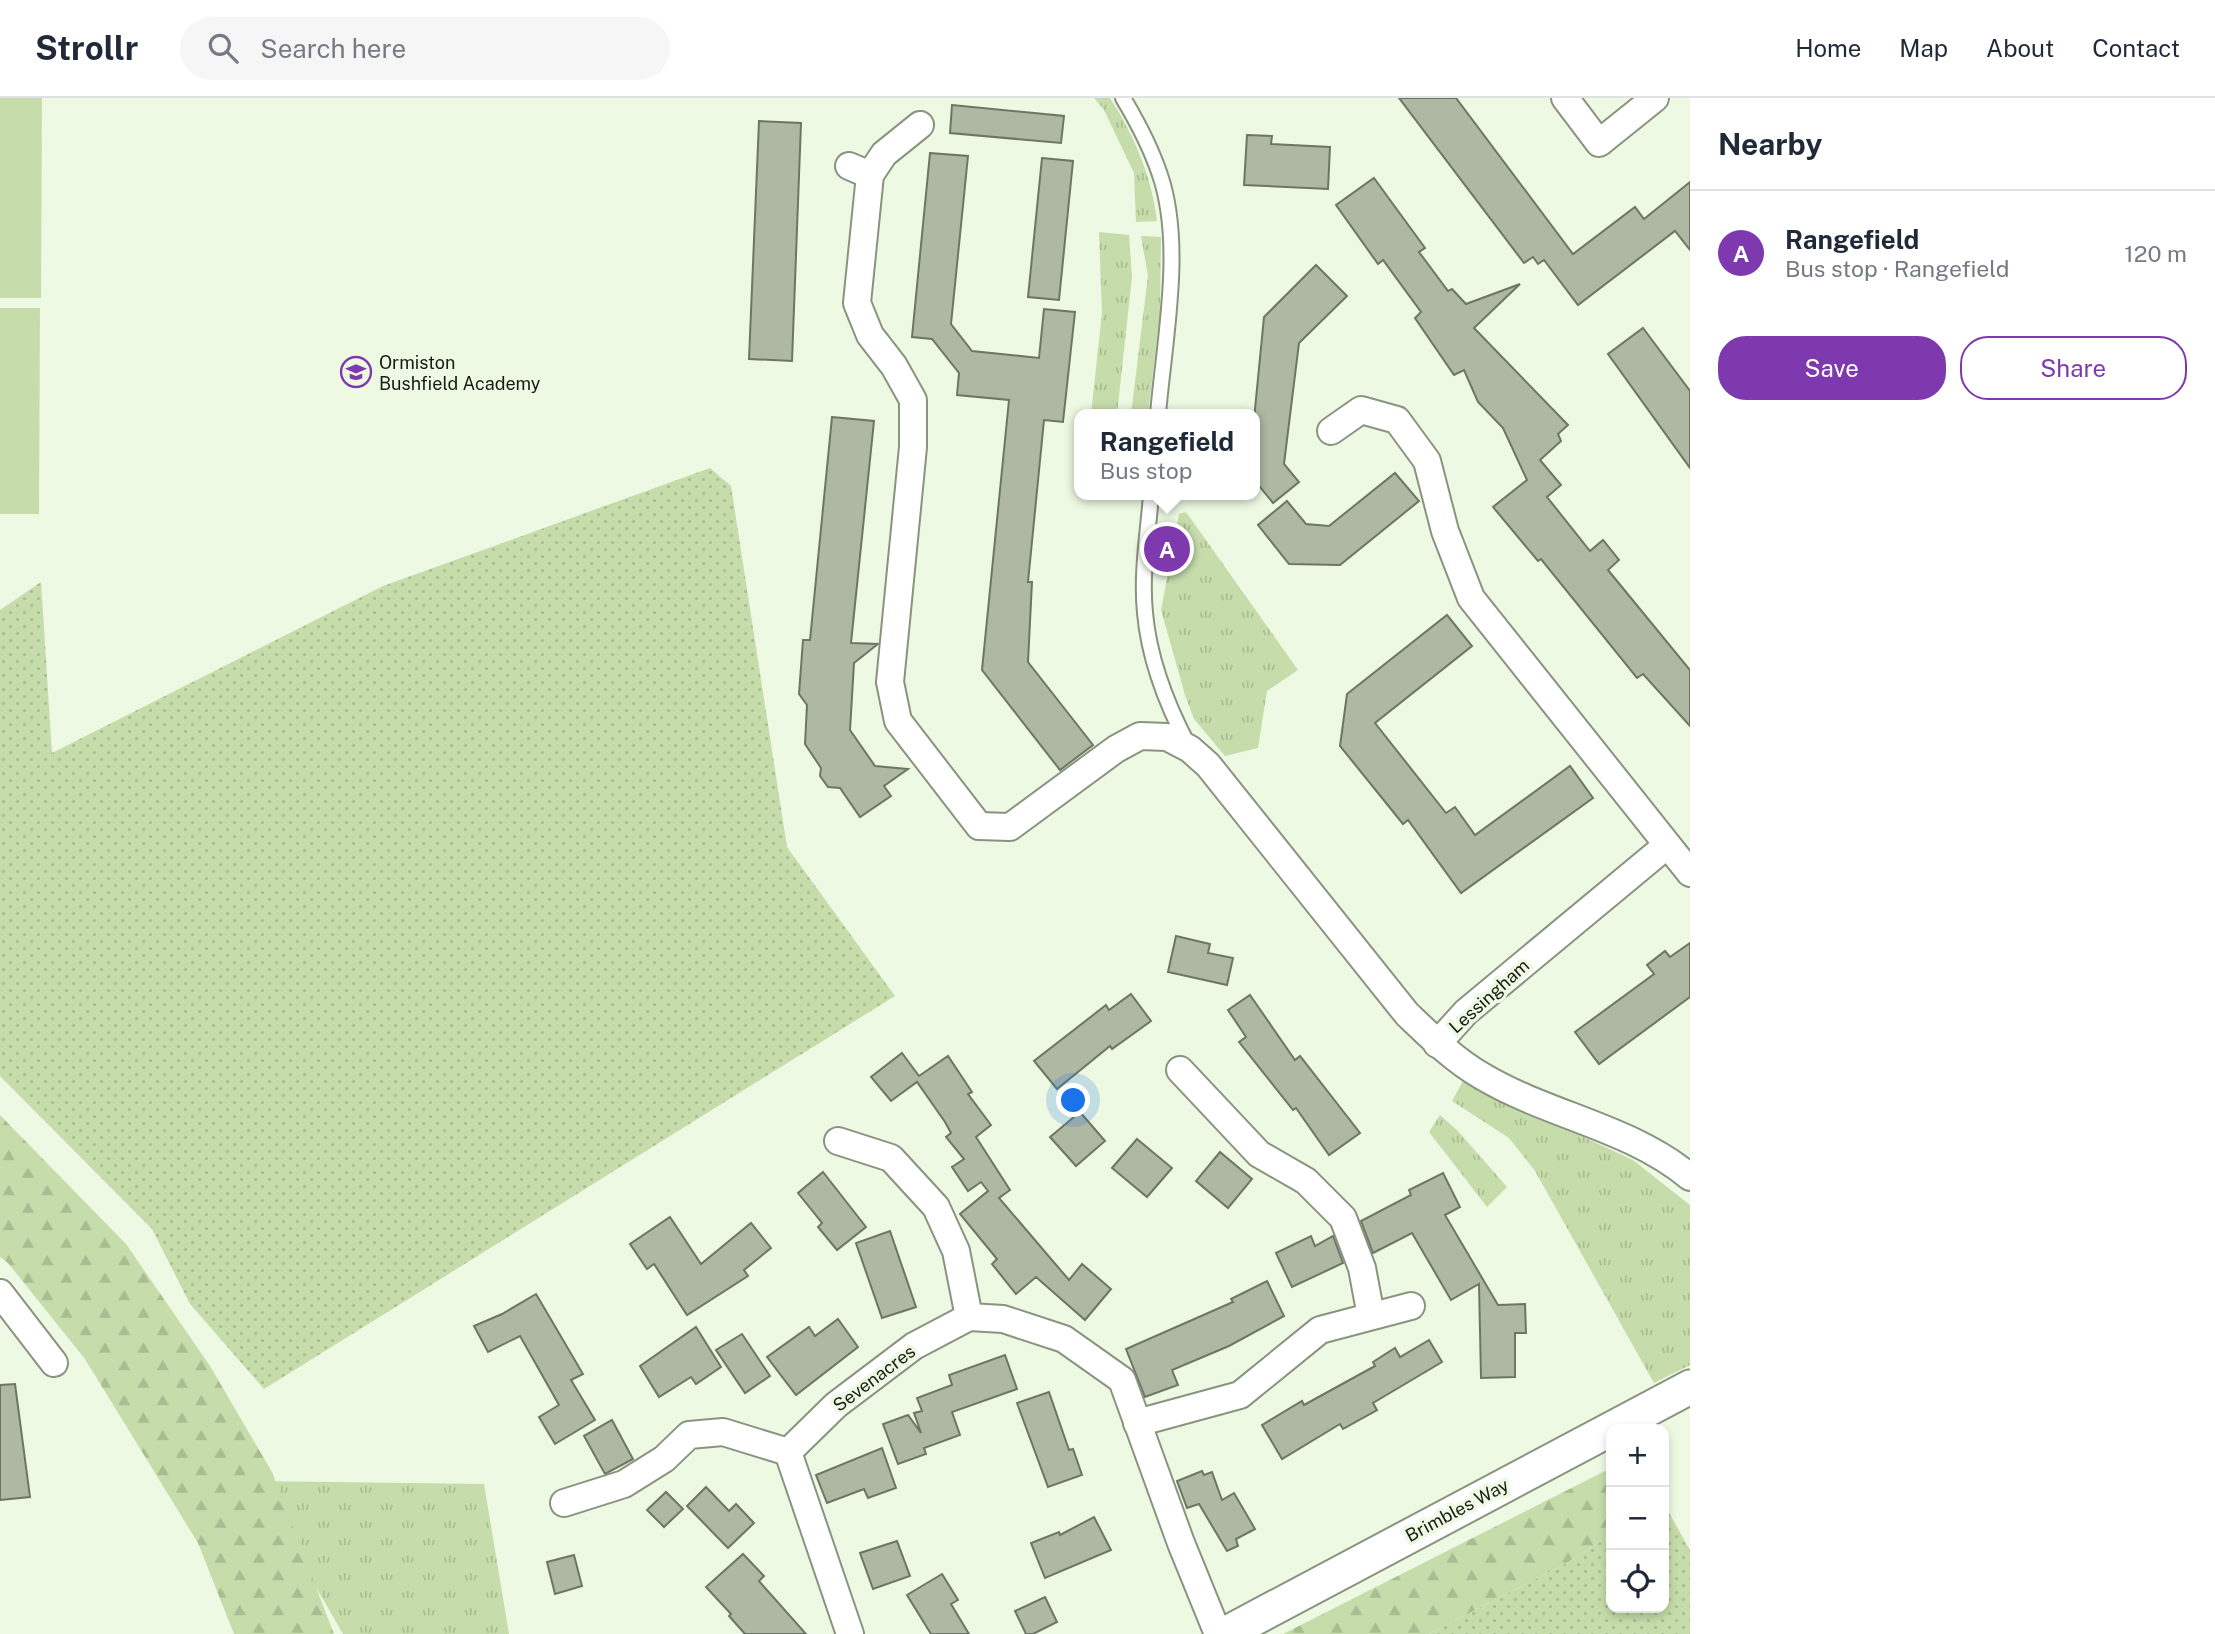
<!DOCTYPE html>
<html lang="en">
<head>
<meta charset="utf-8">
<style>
  body { margin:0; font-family:"Public Sans",sans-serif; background:#f6f6f7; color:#1f2937 }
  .controls { position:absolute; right:21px; bottom:21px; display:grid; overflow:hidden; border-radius:14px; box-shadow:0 4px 10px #0003 }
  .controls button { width:63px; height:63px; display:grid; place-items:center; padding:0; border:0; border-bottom:2px solid #e0e1e3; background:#fff; color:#1f2937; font:35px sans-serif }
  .you { position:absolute; left:1074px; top:1003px; width:24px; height:24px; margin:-18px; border:5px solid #fff; border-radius:50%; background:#1a73e8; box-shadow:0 0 0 10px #1a73e833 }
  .badge { display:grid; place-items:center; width:46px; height:46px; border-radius:50%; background:#7d39ad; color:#fff; font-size:23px; font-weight:700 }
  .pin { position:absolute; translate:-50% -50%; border:4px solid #fff; box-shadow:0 2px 7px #0006 }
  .popup { position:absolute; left:1074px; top:311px; width:186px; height:91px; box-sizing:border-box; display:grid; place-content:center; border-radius:14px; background:#fff; filter:drop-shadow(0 2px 5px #0005); font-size:23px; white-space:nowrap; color:#747a83 }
  .popup b { font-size:26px; color:#1f2937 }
  .popup::after { content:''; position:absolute; left:50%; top:100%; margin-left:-14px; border:14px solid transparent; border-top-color:#fff }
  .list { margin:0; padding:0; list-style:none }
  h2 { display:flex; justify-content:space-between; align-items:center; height:91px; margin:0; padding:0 28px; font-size:30px }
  h2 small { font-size:23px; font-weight:400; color:#747a83 }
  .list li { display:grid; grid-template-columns:46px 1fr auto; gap:21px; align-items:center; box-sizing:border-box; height:126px; padding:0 28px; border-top:2px solid #e0e1e3 }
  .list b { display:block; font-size:26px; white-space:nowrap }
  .list p { margin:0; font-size:23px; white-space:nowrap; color:#747a83 }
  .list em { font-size:23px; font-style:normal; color:#747a83 }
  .actions { display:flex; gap:14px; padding:21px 28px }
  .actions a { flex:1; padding:16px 0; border:2px solid #7d39ad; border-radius:28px; text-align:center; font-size:24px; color:#7d39ad }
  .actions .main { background:#7d39ad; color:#fff }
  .icon { flex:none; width:38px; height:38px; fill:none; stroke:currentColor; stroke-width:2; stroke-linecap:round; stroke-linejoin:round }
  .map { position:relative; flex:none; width:1690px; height:1536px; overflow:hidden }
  header { display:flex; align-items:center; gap:42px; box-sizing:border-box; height:98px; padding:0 35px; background:#fff; border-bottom:2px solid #e0e1e3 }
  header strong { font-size:33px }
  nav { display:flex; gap:38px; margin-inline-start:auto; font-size:24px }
  .search { width:490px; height:63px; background:#f6f6f7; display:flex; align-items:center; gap:18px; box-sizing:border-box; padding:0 24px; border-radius:38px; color:#747a83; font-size:26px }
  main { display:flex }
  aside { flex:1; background:#fff }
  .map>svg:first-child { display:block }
</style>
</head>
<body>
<header>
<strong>Strollr</strong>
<div class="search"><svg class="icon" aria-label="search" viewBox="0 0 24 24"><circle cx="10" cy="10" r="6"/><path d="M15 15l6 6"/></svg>Search here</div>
<nav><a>Home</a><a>Map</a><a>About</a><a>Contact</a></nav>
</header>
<main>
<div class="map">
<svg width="1690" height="1536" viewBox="0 0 1690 1536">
  <defs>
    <pattern id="grass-tufts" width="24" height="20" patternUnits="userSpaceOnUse" patternTransform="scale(1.75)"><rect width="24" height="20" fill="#c6ddab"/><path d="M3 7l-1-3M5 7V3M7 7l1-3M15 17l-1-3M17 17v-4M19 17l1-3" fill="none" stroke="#a9bd92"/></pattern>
    <pattern id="forest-firs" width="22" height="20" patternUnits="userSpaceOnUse" patternTransform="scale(1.75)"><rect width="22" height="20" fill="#c6ddab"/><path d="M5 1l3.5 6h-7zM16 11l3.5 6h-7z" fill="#a9bd92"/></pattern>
    <pattern id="park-dots" width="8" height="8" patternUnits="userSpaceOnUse" patternTransform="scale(1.75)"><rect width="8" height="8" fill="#c6ddab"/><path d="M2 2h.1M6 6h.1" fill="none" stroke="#a9bd92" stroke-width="1.8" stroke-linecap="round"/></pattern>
  </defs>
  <rect width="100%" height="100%" fill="#eef9e3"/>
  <g fill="url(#grass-tufts)">
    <path d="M 1094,0 L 1110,0 C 1134,37 1152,79 1157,123 L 1136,124 L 1134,75 L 1104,12 Z"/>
    <polygon points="1099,134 1129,137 1132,179 1117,316 1091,316 1102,215"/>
    <polygon points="1141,138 1161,139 1160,215 1148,316 1131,316 1148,178"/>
    <polygon points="1186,414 1298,572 1267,593 1258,650 1225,658 1194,621 1185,597 1161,512 1179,416"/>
    <polygon points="1463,983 1633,1062 1690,1107 1690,1267 1654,1285 1535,1073 1509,1040 1452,1003"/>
    <polygon points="1440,1017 1457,1032 1507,1089 1487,1109 1429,1034"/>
    <polygon points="255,1383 484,1386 509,1536 343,1536"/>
  </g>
  <g fill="url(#forest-firs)">
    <polygon points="0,1017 126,1146 210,1268 272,1374 334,1536 234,1536 198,1445 85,1261 8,1165 0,1159"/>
    <polygon points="1611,1370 1611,1437 1565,1466 1429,1536 1283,1536"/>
  </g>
  <g fill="url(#park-dots)">
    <polygon points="710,370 731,388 787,749 895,898 264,1291 190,1206 152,1131 0,978 0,512 41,484 52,655 383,488"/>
    <polygon points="1664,1406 1690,1452 1690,1536 1429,1536 1565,1466 1611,1437 1611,1510 1664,1510"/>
  </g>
  <g fill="#c6ddab">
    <polygon points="0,0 42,0 41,200 0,200"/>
    <polygon points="0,210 40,210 39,416 0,416"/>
  </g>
  <g fill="#aeb8a3" stroke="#6d7663" stroke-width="2">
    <polygon points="1399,0 1456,0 1573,156 1635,109 1644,121 1690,84 1690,152 1675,133 1578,207 1544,162 1538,166 1533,159 1524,165"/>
    <polygon points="952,7 1064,18 1061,45 950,35"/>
    <polygon points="759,23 801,25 792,263 749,261"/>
    <polygon points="1247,37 1272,38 1271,46 1330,49 1328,91 1244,87"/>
    <polygon points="930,55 968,58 951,226 972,253 1039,260 1044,211 1075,214 1063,324 1044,322 1028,484 1032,484 1028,564 1093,647 1060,672 982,572 1009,302 957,297 959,275 932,241 912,239"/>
    <polygon points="1042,60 1073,63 1059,202 1028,199"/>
    <polygon points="1374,80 1425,150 1419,154 1448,193 1452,191 1466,206 1520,186 1474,230 1568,327 1558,336 1561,343 1540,362 1561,387 1547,399 1590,453 1603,442 1619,462 1608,472 1690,572 1690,628 1643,576 1637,580 1541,461 1538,463 1493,409 1527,382 1503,330 1478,304 1464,272 1454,277 1415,220 1421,214 1383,162 1378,166 1336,107"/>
    <polygon points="1316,167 1347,198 1299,245 1284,366 1299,384 1273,405 1255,383 1255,311 1264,219"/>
    <polygon points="1643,230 1690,293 1690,370 1608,256"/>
    <polygon points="832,319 874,323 851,545 878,546 854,565 850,632 875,668 908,671 884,688 891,698 860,719 840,690 828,689 820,678 821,670 805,646 807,607 799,596 803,542 810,542"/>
    <polygon points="1395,375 1419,403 1340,467 1289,466 1258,427 1287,403 1306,426 1329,428"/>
    <polygon points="1447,517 1472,548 1375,625 1446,715 1455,709 1475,737 1570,668 1593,700 1461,795 1408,722 1403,726 1340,648 1347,596"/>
    <polygon points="1176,838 1210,846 1208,855 1233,860 1227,887 1168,874"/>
    <polygon points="1690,845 1690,899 1599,966 1575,934 1654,876 1647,867 1665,853 1670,859"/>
    <polygon points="1131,896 1151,923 1112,951 1110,948 1057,991 1034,963 1106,907 1109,912"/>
    <polygon points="1250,897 1295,962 1300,958 1360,1035 1329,1057 1296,1010 1293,1012 1239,944 1246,939 1228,912"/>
    <polygon points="902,955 919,978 948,958 972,994 968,996 991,1027 976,1039 1010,1092 999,1100 1069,1182 1082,1166 1111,1191 1085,1222 1036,1179 1016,1196 992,1166 997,1161 960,1116 988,1093 981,1084 968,1093 952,1069 964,1061 946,1039 951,1035 945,1024 917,984 891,1003 871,979"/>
    <polygon points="1080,1014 1105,1043 1076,1068 1050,1039"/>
    <polygon points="1137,1041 1172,1070 1147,1099 1112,1070"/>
    <polygon points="1220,1054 1252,1081 1228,1110 1196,1083"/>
    <polygon points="823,1074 866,1129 837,1152 818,1129 822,1125 798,1095"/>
    <polygon points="1443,1075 1460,1109 1445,1117 1498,1207 1525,1206 1526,1235 1515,1235 1515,1279 1481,1280 1479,1186 1451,1202 1412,1135 1373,1155 1361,1123 1411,1097 1409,1092"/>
    <polygon points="670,1119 701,1166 751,1125 771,1150 744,1172 748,1178 687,1217 654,1166 647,1171 630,1146"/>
    <polygon points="890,1133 916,1209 882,1220 856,1145"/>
    <polygon points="1311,1138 1315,1148 1333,1138 1343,1165 1292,1189 1276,1155"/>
    <polygon points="1267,1183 1284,1218 1229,1248 1172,1272 1178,1287 1145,1299 1126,1251 1233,1204 1231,1201"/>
    <polygon points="536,1196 583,1276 571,1282 595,1322 555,1346 539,1319 559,1307 520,1238 488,1254 474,1228 502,1216"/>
    <polygon points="838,1221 858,1249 796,1297 767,1259 809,1229 815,1238"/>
    <polygon points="696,1229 721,1269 696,1286 691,1279 659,1299 640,1268"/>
    <polygon points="742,1236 770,1278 745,1295 716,1252"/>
    <polygon points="1429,1242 1442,1264 1373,1305 1377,1312 1343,1331 1340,1326 1282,1361 1262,1327 1302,1303 1304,1307 1375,1268 1373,1264 1395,1250 1400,1259"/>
    <polygon points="1005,1257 1017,1291 952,1314 960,1337 924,1350 926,1356 898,1366 883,1326 908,1317 921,1335 914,1315 922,1313 917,1300 952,1287 949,1277"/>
    <polygon points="15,1286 30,1399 0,1402 0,1287"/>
    <polygon points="1049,1294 1069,1352 1073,1351 1082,1377 1048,1389 1017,1305"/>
    <polygon points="612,1322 633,1361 605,1376 584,1338"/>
    <polygon points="882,1350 896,1390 868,1400 864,1391 827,1405 816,1377"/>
    <polygon points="1202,1373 1204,1377 1212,1374 1222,1402 1234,1395 1255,1431 1236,1441 1238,1448 1227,1453 1199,1406 1187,1410 1177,1383"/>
    <polygon points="706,1389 729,1413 736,1406 754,1425 728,1450 687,1408"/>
    <polygon points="666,1394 683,1411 664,1429 647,1412"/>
    <polygon points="1094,1419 1111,1452 1045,1480 1031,1445 1059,1434 1060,1437"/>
    <polygon points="897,1443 910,1478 873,1491 860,1455"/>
    <polygon points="743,1456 764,1478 759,1483 806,1536 745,1536 729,1518 731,1516 706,1489"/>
    <polygon points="574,1457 582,1488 555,1496 547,1464"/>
    <polygon points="942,1476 958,1502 951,1506 969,1536 931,1536 907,1497"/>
    <polygon points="1045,1499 1057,1524 1033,1536 1026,1536 1015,1513"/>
  </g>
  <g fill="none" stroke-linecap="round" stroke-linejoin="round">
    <g stroke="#89937f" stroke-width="18">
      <g id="service">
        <path d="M 1123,0 C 1138,25 1151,50 1160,77 C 1184,147 1164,244 1158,316"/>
        <path d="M 1151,397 C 1148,436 1141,475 1145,515 C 1149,560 1167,607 1188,647"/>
      </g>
    </g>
    <g stroke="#89937f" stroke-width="30">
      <g id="minor">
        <polyline points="1565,0 1599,45 1655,0"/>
        <polyline points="849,68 870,77 884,56 920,27"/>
        <path d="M 870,77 L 857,205 L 870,237 L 894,268 L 913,302 L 913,349 L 890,584 L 898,623 L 979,728 L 1010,729 L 1116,651 L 1140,638 L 1167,639 L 1190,651 L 1208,667 L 1407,916 C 1430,938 1454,962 1482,978 C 1549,1018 1630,1029 1690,1079"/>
        <polyline points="1331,333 1361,312 1397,322 1427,363 1445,433 1471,500 1690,775"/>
        <polyline points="1437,946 1466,914 1666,748"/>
        <polyline points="1180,972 1259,1056 1306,1083 1343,1120 1362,1170 1371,1218"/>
        <polyline points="838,1043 891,1060 936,1109 956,1153 969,1219"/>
        <polyline points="0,1195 54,1265"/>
        <polyline points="1137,1325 1240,1297 1320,1232 1411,1208"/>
        <polyline points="788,1354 850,1536"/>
        <polyline points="564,1405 624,1386 664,1361 689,1337 723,1334 788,1354 836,1307 914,1248 969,1219 1003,1221 1064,1241 1122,1282 1181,1445 1218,1536"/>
      </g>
    </g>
    <g stroke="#89937f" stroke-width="37">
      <polyline id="tertiary" points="1225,1536 1690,1289"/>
    </g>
    <use href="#service" stroke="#fff" stroke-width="14"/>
    <use href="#minor" stroke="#fff" stroke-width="26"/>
    <use href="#tertiary" stroke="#fff" stroke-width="33"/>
  </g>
  <defs>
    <g id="school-ring" transform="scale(1.575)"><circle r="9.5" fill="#eef9e3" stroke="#7d39ad" stroke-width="1.5"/><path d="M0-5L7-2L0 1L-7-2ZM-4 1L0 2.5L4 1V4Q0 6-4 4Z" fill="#7d39ad"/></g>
  </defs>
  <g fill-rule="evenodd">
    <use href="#school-ring" x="356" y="274"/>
  </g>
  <g text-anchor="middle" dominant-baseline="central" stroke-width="7" stroke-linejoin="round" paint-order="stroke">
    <g font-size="18" fill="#171b13" stroke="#eef9e3" text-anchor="start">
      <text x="379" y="264">Ormiston<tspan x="379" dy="21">Bushfield Academy</tspan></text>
    </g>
    <g font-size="18" fill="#171b13" stroke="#eef9e3">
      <text transform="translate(1489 898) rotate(-42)">Lessingham</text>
      <text transform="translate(874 1280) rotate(-37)">Sevenacres</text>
      <text transform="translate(1457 1412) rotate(-28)">Brimbles Way</text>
    </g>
  </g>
</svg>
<div class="controls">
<button>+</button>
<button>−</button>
<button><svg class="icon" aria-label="locate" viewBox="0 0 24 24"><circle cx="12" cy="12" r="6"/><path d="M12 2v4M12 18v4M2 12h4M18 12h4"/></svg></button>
</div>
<div class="you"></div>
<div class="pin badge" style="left:1167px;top:451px">A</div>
<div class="popup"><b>Rangefield</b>Bus stop</div>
</div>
<aside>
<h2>Nearby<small></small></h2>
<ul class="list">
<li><span class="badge">A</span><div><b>Rangefield</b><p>Bus stop · Rangefield</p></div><em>120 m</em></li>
</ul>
<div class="actions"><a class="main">Save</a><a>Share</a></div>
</aside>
</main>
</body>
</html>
